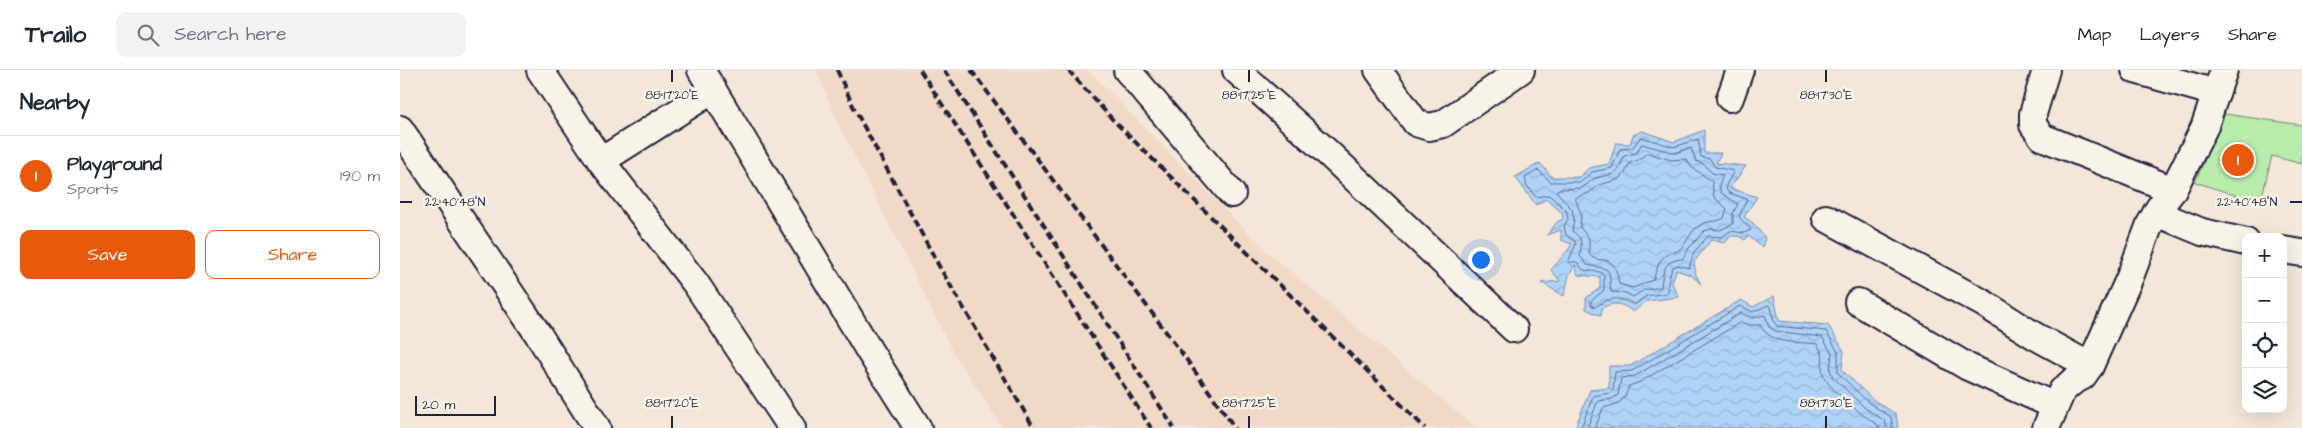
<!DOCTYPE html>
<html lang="en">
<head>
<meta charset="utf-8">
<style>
  body { margin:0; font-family:"Architects Daughter",sans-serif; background:#f2f2f3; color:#1f2937 }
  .controls { position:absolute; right:15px; bottom:15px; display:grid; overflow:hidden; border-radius:10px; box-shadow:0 5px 20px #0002 }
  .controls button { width:45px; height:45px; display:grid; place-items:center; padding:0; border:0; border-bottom:1px solid #e0e1e3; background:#fff; color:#1f2937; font:25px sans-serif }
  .scale { position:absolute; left:15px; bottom:12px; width:81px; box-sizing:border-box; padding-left:5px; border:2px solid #22223b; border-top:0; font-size:14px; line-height:18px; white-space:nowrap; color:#22223b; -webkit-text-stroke:4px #f7f3e8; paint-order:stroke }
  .you { position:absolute; left:1080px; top:189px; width:18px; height:18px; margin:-12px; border:4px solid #fff; border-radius:50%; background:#1a73e8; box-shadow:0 0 0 8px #1a73e833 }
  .badge { display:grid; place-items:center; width:32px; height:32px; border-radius:50%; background:#ea580c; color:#fff; font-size:16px; font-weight:700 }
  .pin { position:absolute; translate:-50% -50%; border:2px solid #fff; box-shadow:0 1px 5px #0006 }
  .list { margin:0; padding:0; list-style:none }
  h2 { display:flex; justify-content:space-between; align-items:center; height:65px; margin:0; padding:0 20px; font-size:21px }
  h2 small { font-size:16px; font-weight:400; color:#747a83 }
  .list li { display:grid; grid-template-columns:32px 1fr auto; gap:15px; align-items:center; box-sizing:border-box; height:80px; padding:0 20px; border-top:1px solid #e0e1e3 }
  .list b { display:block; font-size:19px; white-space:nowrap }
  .list p { margin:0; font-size:16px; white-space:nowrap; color:#747a83 }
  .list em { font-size:16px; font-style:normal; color:#747a83 }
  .actions { display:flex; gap:10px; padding:15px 20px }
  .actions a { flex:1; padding:11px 0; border:1px solid #ea580c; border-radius:10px; text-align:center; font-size:18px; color:#ea580c }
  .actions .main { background:#ea580c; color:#fff }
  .icon { flex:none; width:28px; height:28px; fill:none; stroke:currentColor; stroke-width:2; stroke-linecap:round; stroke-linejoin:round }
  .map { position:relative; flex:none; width:1902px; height:358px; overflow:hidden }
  header { display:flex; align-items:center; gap:30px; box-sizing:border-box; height:70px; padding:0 25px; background:#fff; border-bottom:1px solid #e0e1e3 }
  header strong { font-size:24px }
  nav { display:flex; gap:28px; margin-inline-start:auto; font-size:18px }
  .search { width:350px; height:45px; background:#f2f2f3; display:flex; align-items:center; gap:12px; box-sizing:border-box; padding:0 18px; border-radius:10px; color:#747a83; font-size:19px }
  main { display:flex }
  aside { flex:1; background:#fff }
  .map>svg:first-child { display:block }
</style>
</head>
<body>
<header>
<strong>Trailo</strong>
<div class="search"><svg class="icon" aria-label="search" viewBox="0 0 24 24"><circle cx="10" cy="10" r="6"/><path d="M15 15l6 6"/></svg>Search here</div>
<nav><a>Map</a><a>Layers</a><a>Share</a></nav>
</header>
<main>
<aside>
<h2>Nearby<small></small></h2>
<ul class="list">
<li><span class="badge">1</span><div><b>Playground</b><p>Sports</p></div><em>190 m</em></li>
</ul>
<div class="actions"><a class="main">Save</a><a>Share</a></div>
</aside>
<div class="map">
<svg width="1902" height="358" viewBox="0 0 1902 358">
  <defs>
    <pattern id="water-waves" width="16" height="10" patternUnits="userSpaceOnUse" patternTransform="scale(1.25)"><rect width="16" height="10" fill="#afd3f8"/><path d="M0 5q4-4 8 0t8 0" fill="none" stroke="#96b5d6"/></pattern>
  </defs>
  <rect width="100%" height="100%" fill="#f4e7d9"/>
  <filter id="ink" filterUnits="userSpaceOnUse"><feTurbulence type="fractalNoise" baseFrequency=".02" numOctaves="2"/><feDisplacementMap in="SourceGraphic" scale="10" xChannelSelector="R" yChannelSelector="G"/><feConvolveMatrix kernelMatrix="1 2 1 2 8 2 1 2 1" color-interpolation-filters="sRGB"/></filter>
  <g filter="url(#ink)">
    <polygon fill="#f1d9c7" points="417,0 688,0 866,181 1076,358 603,358 553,282 435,47"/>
    <polygon fill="#b8ecad" stroke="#6d8774" points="1825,44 1902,55 1902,94 1872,86 1862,126 1852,124 1850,130 1795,112"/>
    <g fill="url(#water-waves)" stroke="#778cac">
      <path d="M 1304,60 L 1304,83 L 1321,83 L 1316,93 L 1346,96 L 1330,118 L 1357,127 L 1344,147 L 1353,153 L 1365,168 L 1362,177 L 1348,166 L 1345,170 L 1338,166 L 1331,166 L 1325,173 L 1311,170 L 1294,192 L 1296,205 L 1301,214 L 1291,205 L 1276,200 L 1272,213 L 1279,227 L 1247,231 L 1233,242 C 1223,234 1215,231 1202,238 L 1201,246 L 1186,239 L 1186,228 L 1200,218 L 1200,207 L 1178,205 L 1175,195 L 1169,206 L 1164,226 L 1142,213 L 1160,211 L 1151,200 L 1168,180 L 1172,174 L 1161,170 L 1161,160 L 1147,165 L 1157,152 L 1163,149 L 1162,143 L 1147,129 L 1136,135 L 1115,107 L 1140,93 L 1152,107 L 1179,107 L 1189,98 L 1209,94 L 1216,73 L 1230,74 L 1233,65 L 1242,61 L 1274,72 Z"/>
      <polygon points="1374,226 1379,251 1428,255 1444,281 1442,300 1472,329 1496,344 1498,358 1175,358 1190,320 1209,318 1209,296 1230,296 1341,230 1353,237"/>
    </g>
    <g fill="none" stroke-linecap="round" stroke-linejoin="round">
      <g stroke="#5a6987" stroke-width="1">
        <path d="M 1241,67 L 1274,77 L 1298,69 L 1301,87 L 1310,89 L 1315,97 L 1334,101 L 1326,115 L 1326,119 L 1329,123 L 1347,129 L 1339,147 L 1351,160 L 1344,163 L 1330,161 L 1322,167 L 1308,166 L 1294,182 L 1289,198 L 1277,195 L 1272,198 L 1268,212 L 1268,223 L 1246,226 L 1234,235 C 1216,225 1210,228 1195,237 L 1191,235 L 1191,231 L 1204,220 L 1204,205 L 1200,202 L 1183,200 L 1177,192 L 1168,192 L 1176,174 L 1174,170 L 1166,165 L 1164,156 L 1168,149 L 1166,140 L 1149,125 L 1136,127 L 1127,116 L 1125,108 L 1138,100 L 1151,112 L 1181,112 L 1192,102 L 1212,98 L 1220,79 L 1232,78 Z"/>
        <path d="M 1242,74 L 1274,83 L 1291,78 L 1296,91 L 1305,95 L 1312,103 L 1323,105 L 1319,116 L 1321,123 L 1338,134 L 1333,143 L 1333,154 L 1320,160 L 1311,159 L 1304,161 L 1289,178 L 1283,189 C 1264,190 1263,200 1261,217 L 1244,220 L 1233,227 L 1226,223 L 1211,222 C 1208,197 1214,200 1187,195 L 1180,186 C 1181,174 1184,169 1172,161 L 1174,149 L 1172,139 L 1156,121 L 1159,119 L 1182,118 L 1195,108 L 1213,104 L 1219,99 L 1224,86 L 1236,83 Z"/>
        <path d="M 1248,83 L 1271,90 L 1286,89 L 1291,97 L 1312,111 L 1314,127 L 1327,139 L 1324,148 C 1316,153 1310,150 1302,154 C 1291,159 1288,172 1279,180 C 1277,182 1272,182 1268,184 C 1258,189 1257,200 1253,210 L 1233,218 L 1219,214 C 1214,177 1200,198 1189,184 L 1189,169 L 1180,157 L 1181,144 L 1175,128 L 1189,123 L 1199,115 L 1220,109 L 1225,103 L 1230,93 L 1238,90 Z"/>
        <polyline points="1181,358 1193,326 1209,323 1213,320 1215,302 1232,301 1340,236 1353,242 1368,235 1371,237 1374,252 1377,256 1426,261 1438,282 1438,303 1469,333 1491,347 1493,358"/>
        <polyline points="1187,358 1198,331 1212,329 1218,325 1221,308 1235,306 1341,243 1352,248 1365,245 1369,257 1375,261 1422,267 1432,283 1430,300 1433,307 1465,338 1485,351 1487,358"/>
        <path d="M 1195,358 L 1203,338 C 1219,334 1224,332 1229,316 L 1240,312 L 1341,252 L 1349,255 L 1360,255 C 1372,276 1396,271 1417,274 C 1427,289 1420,290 1423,304 C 1427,319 1465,347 1478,355 L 1479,358"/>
      </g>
      <g stroke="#22223b" stroke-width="30">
        <g id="minor">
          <polyline points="140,0 201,91 296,214 392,358"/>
          <polyline points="301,0 470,282 518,358"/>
          <polyline points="727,0 832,124"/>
          <polyline points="836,0 927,82 1114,259"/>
          <polyline points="978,0 1016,53 1029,57 1043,54 1121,0"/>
          <polyline points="1646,0 1633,44 1633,55 1642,67 1773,120"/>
          <polyline points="1735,0 1816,23"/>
          <polyline points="1330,28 1340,0"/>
          <polyline points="0,59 138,264 197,358"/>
          <polyline points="201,91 313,20"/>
          <polyline points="1756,143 1802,162 1846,172"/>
          <polyline points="1426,148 1583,233 1635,266 1690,296"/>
          <polyline points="1883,180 1902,183"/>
          <polyline points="1458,232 1568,297 1655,336"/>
          <polyline points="1646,358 1662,321 1672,312 1683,306 1690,296 1730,207 1750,154 1759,138 1773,120 1804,58 1824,0"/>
        </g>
      </g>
      <use href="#minor" stroke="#f7f3e8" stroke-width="26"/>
      <g stroke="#22223b" stroke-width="4" stroke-dasharray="8 4" stroke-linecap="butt">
        <polyline points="437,0 454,38 539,196 634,358"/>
        <polyline points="520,0 751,358"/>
        <polyline points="544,0 774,358"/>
        <polyline points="571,0 784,286 835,358"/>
        <polyline points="668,0 713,50 1025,358"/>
      </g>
    </g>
  </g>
  <path fill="none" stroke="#22223b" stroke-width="2" d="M 272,0 L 272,12M 849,0 L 849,12M 1426,0 L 1426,12M 0,132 L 12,132M 1890,132 L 1902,132M 272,346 L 272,358M 849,346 L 849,358M 1426,346 L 1426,358"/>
  <g font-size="12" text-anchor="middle" fill="#22223b" stroke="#f7f3e8" stroke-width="5" stroke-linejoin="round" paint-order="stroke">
    <text x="272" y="29">88°17'20"E</text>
    <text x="849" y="29">88°17'25"E</text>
    <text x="1426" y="29">88°17'30"E</text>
    <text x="55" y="136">22°40'48"N</text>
    <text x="1847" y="136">22°40'48"N</text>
    <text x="272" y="337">88°17'20"E</text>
    <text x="849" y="337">88°17'25"E</text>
    <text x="1426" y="337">88°17'30"E</text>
  </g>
</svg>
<div class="controls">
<button>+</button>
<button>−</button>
<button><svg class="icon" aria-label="locate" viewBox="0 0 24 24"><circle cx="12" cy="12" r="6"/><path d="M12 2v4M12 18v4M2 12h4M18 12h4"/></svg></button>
<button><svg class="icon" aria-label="layers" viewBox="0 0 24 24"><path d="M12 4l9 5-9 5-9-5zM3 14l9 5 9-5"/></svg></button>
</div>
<div class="scale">20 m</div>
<div class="you"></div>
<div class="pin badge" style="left:1838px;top:90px">1</div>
</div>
</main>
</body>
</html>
